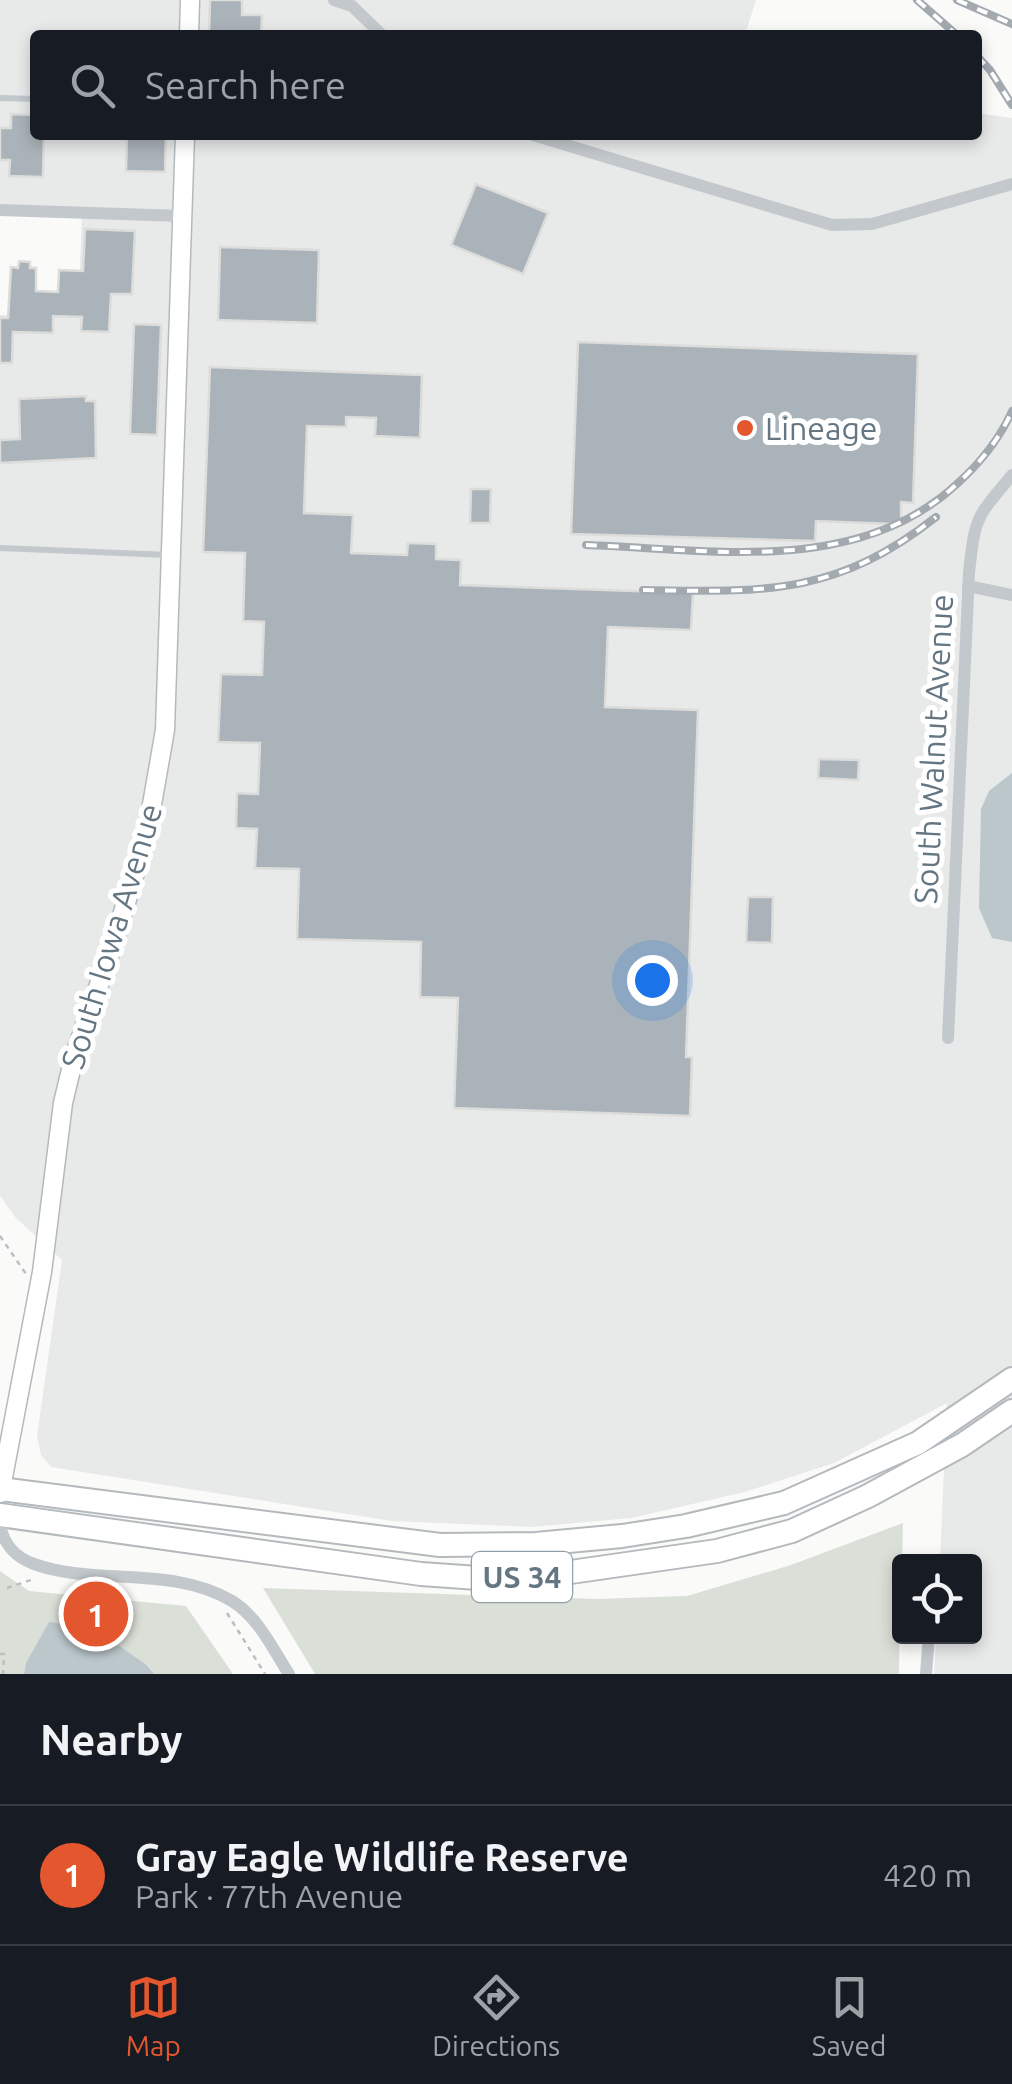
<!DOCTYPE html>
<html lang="en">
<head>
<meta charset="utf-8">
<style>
  body { margin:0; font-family:Ubuntu,sans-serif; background:#242831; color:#f1f3f6 }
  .controls { position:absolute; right:30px; bottom:30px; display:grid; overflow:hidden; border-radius:10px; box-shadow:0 5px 15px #0003 }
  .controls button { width:90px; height:90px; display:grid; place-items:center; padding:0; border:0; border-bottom:2px solid #363941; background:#171b24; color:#f1f3f6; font:50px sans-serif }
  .you { position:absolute; left:652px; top:980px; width:35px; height:35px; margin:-25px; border:8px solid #fff; border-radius:50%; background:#1a73e8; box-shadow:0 0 0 15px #1a73e833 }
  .badge { display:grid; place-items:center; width:65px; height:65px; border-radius:50%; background:#e4572e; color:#fff; font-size:32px; font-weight:700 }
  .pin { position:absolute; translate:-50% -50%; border:5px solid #fff; box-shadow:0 2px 10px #0006 }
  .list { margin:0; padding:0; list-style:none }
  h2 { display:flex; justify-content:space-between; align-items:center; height:130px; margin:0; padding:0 40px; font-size:42px }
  h2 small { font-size:32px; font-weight:400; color:#9ea1a6 }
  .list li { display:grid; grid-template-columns:65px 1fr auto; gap:30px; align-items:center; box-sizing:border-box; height:140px; padding:0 40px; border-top:2px solid #363941 }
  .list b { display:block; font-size:38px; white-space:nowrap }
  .list p { margin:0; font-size:32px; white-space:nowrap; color:#9ea1a6 }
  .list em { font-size:32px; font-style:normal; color:#9ea1a6 }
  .icon { flex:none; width:55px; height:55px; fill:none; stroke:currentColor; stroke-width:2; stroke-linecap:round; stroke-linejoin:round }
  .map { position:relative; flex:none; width:1012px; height:1674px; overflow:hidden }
  .search { position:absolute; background:#171b24; box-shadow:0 5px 15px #0003; left:30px; right:30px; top:30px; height:110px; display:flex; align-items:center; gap:25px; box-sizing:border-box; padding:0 35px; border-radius:10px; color:#9ea1a6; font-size:38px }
  .sheet { height:270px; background:#171b24 }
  nav { display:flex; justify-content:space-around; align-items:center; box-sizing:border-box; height:140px; border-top:2px solid #363941; background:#171b24; font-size:28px; color:#9ea1a6 }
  nav a { display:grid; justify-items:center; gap:5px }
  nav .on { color:#e4572e }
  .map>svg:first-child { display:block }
</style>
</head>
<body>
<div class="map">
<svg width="1012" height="1674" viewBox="0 0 1012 1674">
  <rect width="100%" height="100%" fill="#fafaf8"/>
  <polygon fill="#e8e9e9" points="0,0 756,0 745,35 35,35 35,135 977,135 977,113 1012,118 1012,1674 934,1674 936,1637 974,1636 974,1562 940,1561 947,1403 834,1463 745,1492 631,1518 532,1527 392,1521 51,1467 41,1455 37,1436 62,1260 16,1218 0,1196 0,315 78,317 82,213 0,210"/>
  <g fill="#dadfd7">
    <polygon points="903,1523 902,1561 900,1562 899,1674 315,1674 263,1588 597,1599 687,1596 791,1565"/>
    <polygon points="0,1571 29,1591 186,1606 233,1674 154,1674 148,1665 26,1663 24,1674 0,1674"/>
  </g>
  <g fill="#bbc7cb">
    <polygon points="1012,773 1012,942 992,938 979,908 981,809 989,791"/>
    <polygon points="49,1622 95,1629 148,1666 154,1674 24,1674 26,1663"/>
  </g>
  <g fill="#aab3b9" stroke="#dcdcda" stroke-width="2.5">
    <polygon points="210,0 242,0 242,15 262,15 261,35 209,35"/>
    <polygon points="11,114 35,115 35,135 44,135 43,177 9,176 10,160 0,160 0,128 11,128"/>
    <polygon points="127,135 166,135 165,172 126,171"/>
    <polygon points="476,184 548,213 523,274 451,245"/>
    <polygon points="85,229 135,231 132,294 111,294 109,332 81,331 82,317 53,316 53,333 13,332 12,363 0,363 0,318 8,318 11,267 18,268 19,261 30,262 30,268 36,268 36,291 58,292 59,270 83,271"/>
    <polygon points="220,247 319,250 317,323 218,320"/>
    <polygon points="134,324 161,325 157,435 130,434"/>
    <polygon points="578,342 918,354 913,503 901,502 901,521 894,524 816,521 815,541 571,534"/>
    <polygon points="210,367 422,375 420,438 375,436 376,418 346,417 346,427 307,426 304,513 353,515 351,553 407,555 408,543 436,544 436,559 461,560 460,585 693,593 691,630 608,627 605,707 698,710 686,1057 692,1057 690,1116 454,1108 458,998 420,997 421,942 297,939 299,869 255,868 257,829 236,828 237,793 258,794 260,743 218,742 221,674 262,675 264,622 243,621 245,553 203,552"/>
    <polygon points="86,396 86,401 95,401 96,458 0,463 0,440 20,439 19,399"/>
    <polygon points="471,489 491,489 490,523 470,523"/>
    <polygon points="819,759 859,760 858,780 818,778"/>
    <polygon points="748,897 773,897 772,943 746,942"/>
  </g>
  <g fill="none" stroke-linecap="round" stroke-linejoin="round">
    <g stroke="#b3babf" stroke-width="21">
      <g id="secondary">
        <polyline points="189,35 190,0"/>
        <polyline points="0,1493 42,1272 63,1103 74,1057 115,939 147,833 165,730 185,135"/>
      </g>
    </g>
    <g stroke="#b4b9bd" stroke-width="26">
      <g id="highway">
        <polyline points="0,1489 440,1545 536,1544 622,1536 686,1526 784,1503 918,1443 1012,1379"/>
        <polyline points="0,1515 421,1574 492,1579 550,1575 717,1551 792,1531 868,1496 962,1445 1012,1411"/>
      </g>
    </g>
    <g stroke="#bbbfc2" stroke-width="2.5" stroke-dasharray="5 5" stroke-linecap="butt">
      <polyline points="0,1236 26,1274"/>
      <polyline points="7,1588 34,1579"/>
      <polyline points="227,1613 265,1674"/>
      <polyline points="0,1654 4,1654 3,1674"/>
    </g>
    <g stroke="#c3c8cc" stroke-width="6">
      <polyline points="0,98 35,99"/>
      <polyline points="0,548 169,555"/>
    </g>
    <g stroke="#c3c8cc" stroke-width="12">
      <polyline points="334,0 352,6 382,35"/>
      <polyline points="533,135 832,225 872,224 1012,184"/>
      <polyline points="0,210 182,216"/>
      <polyline points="968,586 1012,595"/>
      <path d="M 948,1038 L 969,573 C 975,516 976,518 1012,475"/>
      <path d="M 0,1525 C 4,1545 15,1557 34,1564 C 95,1586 172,1565 232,1601 C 259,1618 272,1648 289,1674"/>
      <polyline points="926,1674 929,1636"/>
    </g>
    <use href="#secondary" stroke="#fff" stroke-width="18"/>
    <use href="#highway" stroke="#fff" stroke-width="22"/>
    <g stroke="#a2aab0" stroke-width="8">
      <g id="rail">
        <polyline points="917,0 957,35"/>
        <polyline points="957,0 1012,24"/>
        <polyline points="977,56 990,70 1012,105"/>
        <path d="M 586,545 C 710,549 858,577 958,483 C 980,463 1000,438 1012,411"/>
        <path d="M 643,590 C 764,592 836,596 936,517"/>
      </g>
    </g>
    <use href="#rail" stroke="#fff" stroke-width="4" stroke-dasharray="11" stroke-linecap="butt"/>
  </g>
  <circle fill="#e4572e" stroke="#fff" stroke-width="4" cx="745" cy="428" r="10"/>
  <g text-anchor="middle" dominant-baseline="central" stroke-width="10" stroke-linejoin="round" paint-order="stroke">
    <rect fill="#fff" stroke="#939fa8" stroke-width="2.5" x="472" y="1552" width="100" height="50" rx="8"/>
    <g font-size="30" font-weight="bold" fill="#657683">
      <text x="522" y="1577">US 34</text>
    </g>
    <g font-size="32" fill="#657683" stroke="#fff" text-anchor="start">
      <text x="765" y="428">Lineage</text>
    </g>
    <g font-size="32" fill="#657683" stroke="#fff">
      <text transform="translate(933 749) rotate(-87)">South Walnut Avenue</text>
      <text transform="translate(111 936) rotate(-73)">South Iowa Avenue</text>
    </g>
  </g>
</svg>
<div class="controls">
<button><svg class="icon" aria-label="locate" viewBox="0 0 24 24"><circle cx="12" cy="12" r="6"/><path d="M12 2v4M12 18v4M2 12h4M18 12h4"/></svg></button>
</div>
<div class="you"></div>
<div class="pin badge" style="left:96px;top:1614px">1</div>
<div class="search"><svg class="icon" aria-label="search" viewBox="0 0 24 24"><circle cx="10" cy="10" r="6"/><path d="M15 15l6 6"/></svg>Search here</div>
</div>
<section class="sheet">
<h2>Nearby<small></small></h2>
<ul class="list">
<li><span class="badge">1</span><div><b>Gray Eagle Wildlife Reserve</b><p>Park · 77th Avenue</p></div><em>420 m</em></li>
</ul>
</section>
<nav>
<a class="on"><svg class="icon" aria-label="map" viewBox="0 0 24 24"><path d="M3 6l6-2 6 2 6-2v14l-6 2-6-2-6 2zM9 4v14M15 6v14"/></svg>Map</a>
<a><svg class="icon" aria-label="directions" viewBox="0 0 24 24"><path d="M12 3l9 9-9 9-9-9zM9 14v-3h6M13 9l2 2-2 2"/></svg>Directions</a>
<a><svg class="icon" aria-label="saved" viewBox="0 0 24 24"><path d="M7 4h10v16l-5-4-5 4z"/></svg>Saved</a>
</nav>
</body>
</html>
